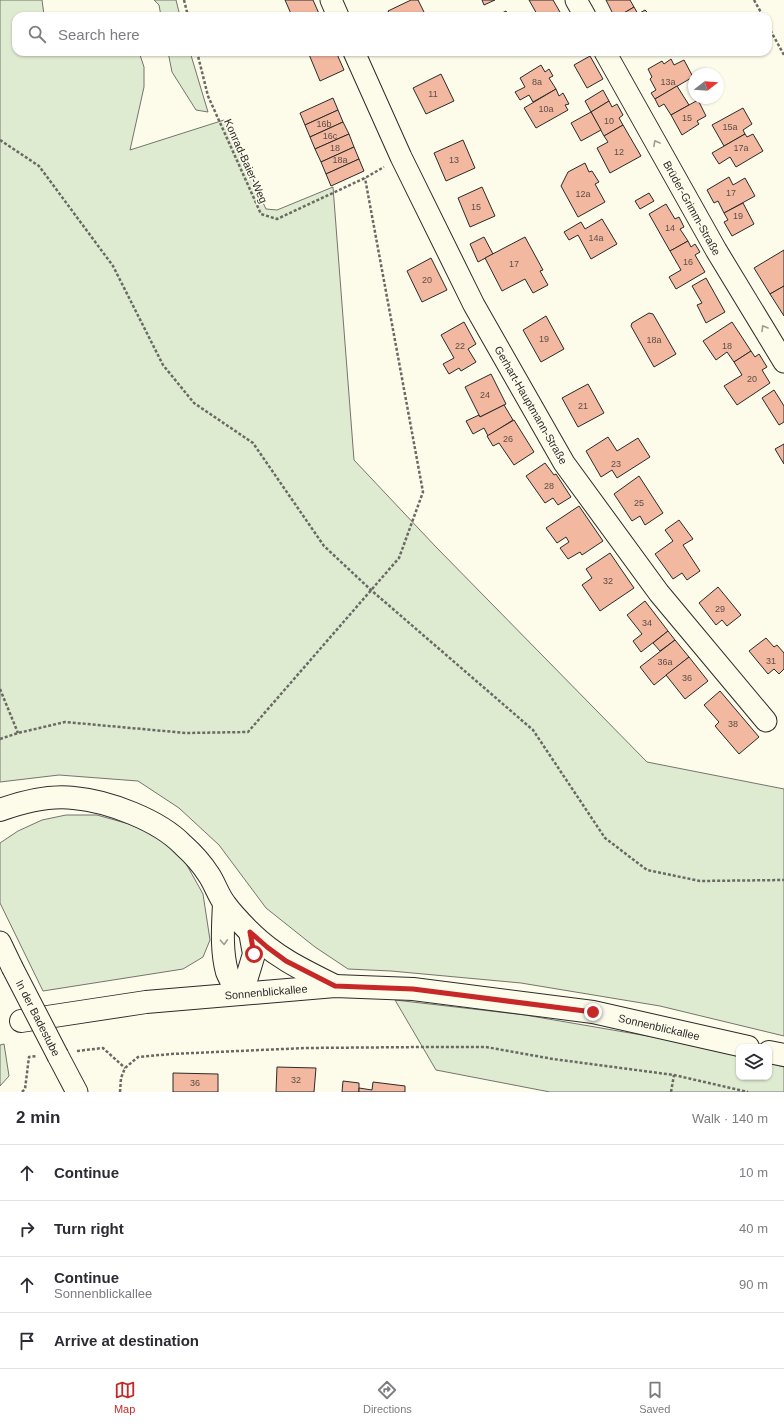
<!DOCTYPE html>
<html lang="en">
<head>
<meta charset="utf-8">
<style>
  body { margin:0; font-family:Helvetica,sans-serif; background:#f2f2f3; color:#2b2b33 }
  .controls { position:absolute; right:12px; bottom:12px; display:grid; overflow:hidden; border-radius:8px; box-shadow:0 1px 3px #0004 }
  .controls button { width:36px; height:36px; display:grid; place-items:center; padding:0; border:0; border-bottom:1px solid #e1e1e2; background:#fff; color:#2b2b33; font:20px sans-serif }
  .compass { position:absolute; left:688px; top:68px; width:36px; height:36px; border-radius:50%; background:#fff; box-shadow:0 1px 3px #0004; rotate:73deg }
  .stop { position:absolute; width:12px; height:12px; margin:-9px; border:3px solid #c62828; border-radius:50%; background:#fff }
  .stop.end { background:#c62828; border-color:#fff; box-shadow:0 1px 4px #0008 }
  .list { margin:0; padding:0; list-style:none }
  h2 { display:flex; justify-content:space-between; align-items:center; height:52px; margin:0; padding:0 16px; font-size:17px }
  h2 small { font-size:13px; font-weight:400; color:#7c7c81 }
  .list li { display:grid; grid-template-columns:26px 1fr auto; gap:12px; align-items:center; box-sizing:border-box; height:56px; padding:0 16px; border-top:1px solid #e1e1e2 }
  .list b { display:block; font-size:15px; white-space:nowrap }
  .list p { margin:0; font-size:13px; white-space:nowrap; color:#7c7c81 }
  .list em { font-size:13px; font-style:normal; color:#7c7c81 }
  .icon { flex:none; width:22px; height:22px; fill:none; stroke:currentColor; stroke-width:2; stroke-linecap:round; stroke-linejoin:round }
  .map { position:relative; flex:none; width:784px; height:1092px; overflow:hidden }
  .search { position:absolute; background:#fff; box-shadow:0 1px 3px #0004; left:12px; right:12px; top:12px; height:44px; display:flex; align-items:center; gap:10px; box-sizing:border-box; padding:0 14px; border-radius:12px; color:#7c7c81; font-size:15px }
  .sheet { height:276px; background:#fff }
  nav { display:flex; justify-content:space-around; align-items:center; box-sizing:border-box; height:56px; border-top:1px solid #e1e1e2; background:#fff; font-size:11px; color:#7c7c81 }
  nav a { display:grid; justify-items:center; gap:2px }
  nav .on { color:#c62828 }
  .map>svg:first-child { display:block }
</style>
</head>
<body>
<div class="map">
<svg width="784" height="1092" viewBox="0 0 784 1092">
  <rect width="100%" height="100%" fill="#fdfbea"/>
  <g fill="#deebd1" stroke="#74746e">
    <polygon points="0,0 42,0 44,15 53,16 16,16 16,52 139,52 144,67 144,87 130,150 224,120 266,209 277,210 333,187 354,460 436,547 647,762 784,789 784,1036 660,1006 521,983 391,971 348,969 315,947 266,908 219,845 179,808 138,781 59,775 0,782"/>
    <polygon points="154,0 176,0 180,16 161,16 159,5"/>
    <polygon points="168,52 190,52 208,112 196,110 172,72"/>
    <polygon points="66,815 97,815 129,824 156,836 184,860 203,894 210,940 203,957 183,969 43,991 0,903 0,843 18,831 42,820"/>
    <polygon points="395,1000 525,1015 671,1040 739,1056 739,1077 769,1077 769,1063 784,1067 784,1092 550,1092 436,1070"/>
    <polygon points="4,1044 9,1076 0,1086 0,1045"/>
  </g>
  <g fill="#f2b8a0" stroke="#2b2b2b">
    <polygon points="285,0 313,0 320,16 292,16"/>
    <polygon points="411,0 418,0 426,16 391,16 388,11"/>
    <polygon points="482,0 495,0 484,5"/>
    <polygon points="529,0 553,0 560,12 553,16 538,16"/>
    <polygon points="606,0 630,0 634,7 619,16 614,16"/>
    <polygon points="634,7 638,14 645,10 651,16 619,16"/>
    <polygon points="506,11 509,16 496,16"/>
    <polygon points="308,52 336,52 344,70 320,81"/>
    <polygon points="590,56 603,79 587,88 574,65"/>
    <polygon points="671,59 674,65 684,60 693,77 655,99 651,93 656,90 650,79 652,77 648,69 662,61 664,64"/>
    <polygon points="541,65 545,72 549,69 553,76 549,78 556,89 533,102 529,95 520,100 515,92 525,87 520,78"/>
    <polygon points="441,74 454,101 426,114 413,88"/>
    <polygon points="677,86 689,105 671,115 664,104 659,107 655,99"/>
    <polygon points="556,89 559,96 563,93 569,104 565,105 568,110 536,128 524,108"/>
    <polygon points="603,90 609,101 591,112 585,101"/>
    <polygon points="333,98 338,110 305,125 300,113"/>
    <polygon points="698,100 706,116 697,121 699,124 682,135 671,115"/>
    <polygon points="609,101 612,107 617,104 623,115 619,118 623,125 604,136 591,112"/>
    <polygon points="743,108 752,124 743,130 745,134 724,146 712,125"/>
    <polygon points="338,110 343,122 310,137 305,125"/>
    <polygon points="591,112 601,130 581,141 571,123"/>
    <polygon points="343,122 349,134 315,149 310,137"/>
    <polygon points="623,125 641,156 610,173 597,148 608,142 604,136"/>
    <polygon points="349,134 354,147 321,162 315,149"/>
    <polygon points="745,134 747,137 753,134 763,151 736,167 730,157 719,164 712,153"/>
    <polygon points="463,140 475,168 446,181 434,153"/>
    <polygon points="354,147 359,159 326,174 321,162"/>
    <polygon points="359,159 364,171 331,186 326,174"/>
    <polygon points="585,163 589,172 592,171 599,182 595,184 605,202 578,217 561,186 568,172"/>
    <polygon points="729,177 733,185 745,178 755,196 724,213 718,201 714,203 707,190"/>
    <polygon points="482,187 495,216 470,227 458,198"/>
    <polygon points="649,193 654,201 640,209 635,201"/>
    <polygon points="743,203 754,224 732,236 724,222 728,220 724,213"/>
    <polygon points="666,204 675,219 679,217 684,227 680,229 688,241 670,251 649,214"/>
    <polygon points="602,219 617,244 591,259 578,235 569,240 564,232 581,222 585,229"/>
    <polygon points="484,237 493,254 478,262 470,244"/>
    <polygon points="525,237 543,270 540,271 548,285 533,293 525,279 502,291 485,258"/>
    <polygon points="688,241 691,247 695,244 700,252 695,255 705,272 676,289 669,277 681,270 670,251"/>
    <polygon points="784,250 784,286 770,294 754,268"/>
    <polygon points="431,258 447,290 422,302 407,271"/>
    <polygon points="706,278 725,312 706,323 697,305 702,303 692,286"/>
    <polygon points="784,286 784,316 770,294"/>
    <polygon points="649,313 653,314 676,354 654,367 631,326 632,323"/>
    <polygon points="546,316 564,349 541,362 523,330"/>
    <polygon points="464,322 476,344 468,349 476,362 461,371 459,368 449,374 443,364 454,358 441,335"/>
    <polygon points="732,322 751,351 734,362 727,352 716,360 703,341"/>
    <polygon points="751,351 755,357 759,354 767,367 762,370 770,383 737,405 724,386 742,375 734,362"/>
    <polygon points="491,374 506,404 480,417 465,387"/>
    <polygon points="588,384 604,413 578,427 562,398"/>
    <polygon points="774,390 784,406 784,422 779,425 762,398"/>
    <polygon points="504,405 513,420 488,436 484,428 473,434 466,421 479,415 480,417"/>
    <polygon points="514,420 534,452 514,465 499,443 493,446 487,436"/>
    <polygon points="608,437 617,451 638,438 650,457 617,478 612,470 601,477 586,451"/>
    <polygon points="784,444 784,464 775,449"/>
    <polygon points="545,463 554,475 556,474 571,497 558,505 553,498 545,503 526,476"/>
    <polygon points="639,476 663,513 645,525 640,516 632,521 614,494"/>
    <polygon points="579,506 603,541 582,555 580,552 568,559 560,548 569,542 566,537 557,543 546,528"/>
    <polygon points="679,520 693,539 683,545 700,571 687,580 682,573 673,579 655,554 673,541 665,530"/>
    <polygon points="610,553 634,588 600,611 582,585 592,578 586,569"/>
    <polygon points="718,587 741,615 727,626 722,620 716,625 699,603"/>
    <polygon points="645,601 668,631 641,652 633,641 642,634 627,615"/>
    <polygon points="668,631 675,640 660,651 653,643"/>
    <polygon points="766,638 774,647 777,645 784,653 784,669 779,674 774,669 768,674 749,651"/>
    <polygon points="675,640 689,657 654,685 640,667"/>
    <polygon points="689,657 708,681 685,699 666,675"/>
    <polygon points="720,691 759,737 739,754 715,726 719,722 704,705"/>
    <polygon points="277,1067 316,1068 314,1092 276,1092"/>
    <polygon points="173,1073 218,1074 218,1092 173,1092"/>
    <polygon points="343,1081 359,1083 359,1092 342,1092"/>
    <polygon points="373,1082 405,1086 405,1092 359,1092 359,1088 372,1090"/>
  </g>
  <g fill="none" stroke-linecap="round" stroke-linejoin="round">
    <g stroke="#2b2b2b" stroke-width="23">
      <g id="minor">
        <polyline points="331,0 338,16"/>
        <polyline points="576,0 585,16"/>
        <polyline points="354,52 401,157 474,305 564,463 659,593 766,721"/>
        <polyline points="605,52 716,250 784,362"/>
        <polyline points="0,942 12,967"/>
        <polyline points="58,1056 77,1092"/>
      </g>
    </g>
    <g stroke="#2b2b2b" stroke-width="24">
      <g id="major">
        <path d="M 0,810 C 22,802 50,795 74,798 C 108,801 159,820 183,845 C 192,853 202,864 209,875 C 215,884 218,895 225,904 C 232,914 242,924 251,933 C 277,958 303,970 335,986"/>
        <path d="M 224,903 C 223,926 221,950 227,972 C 230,980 235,987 239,994"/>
        <polyline points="239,994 247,977 254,954 250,932"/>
        <polyline points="21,1021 146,1002 335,986 413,989 593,1012 748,1047"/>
        <polyline points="769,1052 784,1055"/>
      </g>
    </g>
    <g stroke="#6a6964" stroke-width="2.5" stroke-dasharray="3 2" stroke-linecap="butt">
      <polyline points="184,0 188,16"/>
      <polyline points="754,0 763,16"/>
      <polyline points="768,26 784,55"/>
      <polyline points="197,52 208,96 261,214 277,219 365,178 384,167"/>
      <polyline points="0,140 39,166 113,266 163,365 194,403 253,443 324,546 371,590 533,730 605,838 647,870 700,881 784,880"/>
      <polyline points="0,689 18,733"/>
      <polyline points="0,739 18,733 65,722 186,733 248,732 399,558 423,492 365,178"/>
      <polyline points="77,1051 103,1048 125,1068"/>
      <polyline points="22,1092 25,1089 29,1057 37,1056"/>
      <polyline points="120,1092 121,1078 125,1068 138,1057 171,1054 306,1048 425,1047 486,1047 553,1059 674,1075 748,1092"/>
      <polyline points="671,1092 674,1075"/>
    </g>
    <use href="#minor" stroke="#fdfbea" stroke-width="21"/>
    <use href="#major" stroke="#fdfbea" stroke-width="22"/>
    <g stroke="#2b2b2b" stroke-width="23" stroke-linecap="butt">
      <polyline id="minor-bridge" points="12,967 58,1056"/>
    </g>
    <use href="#minor-bridge" stroke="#fdfbea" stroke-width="21"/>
  </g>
  <defs><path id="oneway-chevron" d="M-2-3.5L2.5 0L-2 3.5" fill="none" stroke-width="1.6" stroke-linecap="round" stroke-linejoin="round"/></defs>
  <g stroke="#9e9d94">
    <use href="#oneway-chevron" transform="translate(656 143) rotate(-119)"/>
    <use href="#oneway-chevron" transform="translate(764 328) rotate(-121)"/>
    <use href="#oneway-chevron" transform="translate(224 942) rotate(87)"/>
  </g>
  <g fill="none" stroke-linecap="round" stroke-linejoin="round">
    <polyline stroke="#c62828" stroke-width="5" points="254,954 250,932 267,947 286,961 335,986 413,989 593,1012"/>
  </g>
  <g text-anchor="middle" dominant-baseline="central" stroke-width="3" stroke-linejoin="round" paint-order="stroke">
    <g font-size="9" fill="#5d4e48">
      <text x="537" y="82">8a</text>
      <text x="668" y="82">13a</text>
      <text x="433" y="94">11</text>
      <text x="546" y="109">10a</text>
      <text x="687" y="118">15</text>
      <text x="609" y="121">10</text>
      <text x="324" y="124">16b</text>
      <text x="730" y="127">15a</text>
      <text x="330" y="136">16c</text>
      <text x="335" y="148">18</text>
      <text x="741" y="148">17a</text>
      <text x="619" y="152">12</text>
      <text x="340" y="160">18a</text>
      <text x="454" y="160">13</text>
      <text x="731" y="193">17</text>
      <text x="583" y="194">12a</text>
      <text x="476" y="207">15</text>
      <text x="738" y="216">19</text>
      <text x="670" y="228">14</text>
      <text x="596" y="238">14a</text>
      <text x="688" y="262">16</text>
      <text x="514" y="264">17</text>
      <text x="427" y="280">20</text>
      <text x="544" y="339">19</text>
      <text x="654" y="340">18a</text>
      <text x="460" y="346">22</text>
      <text x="727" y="346">18</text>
      <text x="752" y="379">20</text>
      <text x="485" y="395">24</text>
      <text x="583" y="406">21</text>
      <text x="508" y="439">26</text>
      <text x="616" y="464">23</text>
      <text x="549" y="486">28</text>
      <text x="639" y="503">25</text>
      <text x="608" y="581">32</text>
      <text x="720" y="609">29</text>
      <text x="647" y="623">34</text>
      <text x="771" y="661">31</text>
      <text x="665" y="662">36a</text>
      <text x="687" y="678">36</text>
      <text x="733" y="724">38</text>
      <text x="296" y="1080">32</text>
      <text x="195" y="1083">36</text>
    </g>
    <g font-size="11" fill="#2b2b2b" stroke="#fdfbea">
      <text transform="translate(246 161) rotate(66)">Konrad-Baier-Weg</text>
      <text transform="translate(692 208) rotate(61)">Brüder-Grimm-Straße</text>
      <text transform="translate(531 405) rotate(60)">Gerhart-Hauptmann-Straße</text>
      <text transform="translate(266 992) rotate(-5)">Sonnenblickallee</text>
      <text transform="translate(38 1018) rotate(63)">In der Badestube</text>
      <text transform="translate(659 1027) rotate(13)">Sonnenblickallee</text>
    </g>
  </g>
</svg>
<div class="controls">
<button><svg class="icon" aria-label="layers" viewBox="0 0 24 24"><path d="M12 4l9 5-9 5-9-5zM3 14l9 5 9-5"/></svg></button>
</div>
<svg class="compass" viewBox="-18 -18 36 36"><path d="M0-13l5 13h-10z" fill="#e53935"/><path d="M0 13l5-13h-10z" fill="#7c7c81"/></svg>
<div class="stop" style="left:254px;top:954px"></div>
<div class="stop end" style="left:593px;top:1012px"></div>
<div class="search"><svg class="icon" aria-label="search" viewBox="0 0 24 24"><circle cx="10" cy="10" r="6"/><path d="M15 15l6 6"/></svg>Search here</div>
</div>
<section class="sheet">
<h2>2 min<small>Walk · 140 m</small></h2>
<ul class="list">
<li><svg class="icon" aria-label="ahead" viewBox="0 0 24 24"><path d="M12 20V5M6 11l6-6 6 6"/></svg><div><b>Continue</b></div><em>10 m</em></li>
<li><svg class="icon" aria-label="right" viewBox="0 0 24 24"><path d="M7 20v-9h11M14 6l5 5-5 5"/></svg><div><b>Turn right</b></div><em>40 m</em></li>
<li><svg class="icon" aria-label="ahead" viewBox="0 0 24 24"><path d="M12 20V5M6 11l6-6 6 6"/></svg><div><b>Continue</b><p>Sonnenblickallee</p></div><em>90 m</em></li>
<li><svg class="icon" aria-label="arrive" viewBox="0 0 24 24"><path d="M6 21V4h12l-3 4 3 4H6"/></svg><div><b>Arrive at destination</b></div></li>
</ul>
</section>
<nav>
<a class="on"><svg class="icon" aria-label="map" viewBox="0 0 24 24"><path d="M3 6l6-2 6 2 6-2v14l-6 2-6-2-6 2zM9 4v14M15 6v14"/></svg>Map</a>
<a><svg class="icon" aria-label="directions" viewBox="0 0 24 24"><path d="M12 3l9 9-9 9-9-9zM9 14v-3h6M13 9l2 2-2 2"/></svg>Directions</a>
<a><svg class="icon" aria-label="saved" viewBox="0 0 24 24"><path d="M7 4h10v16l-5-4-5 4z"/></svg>Saved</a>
</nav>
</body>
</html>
